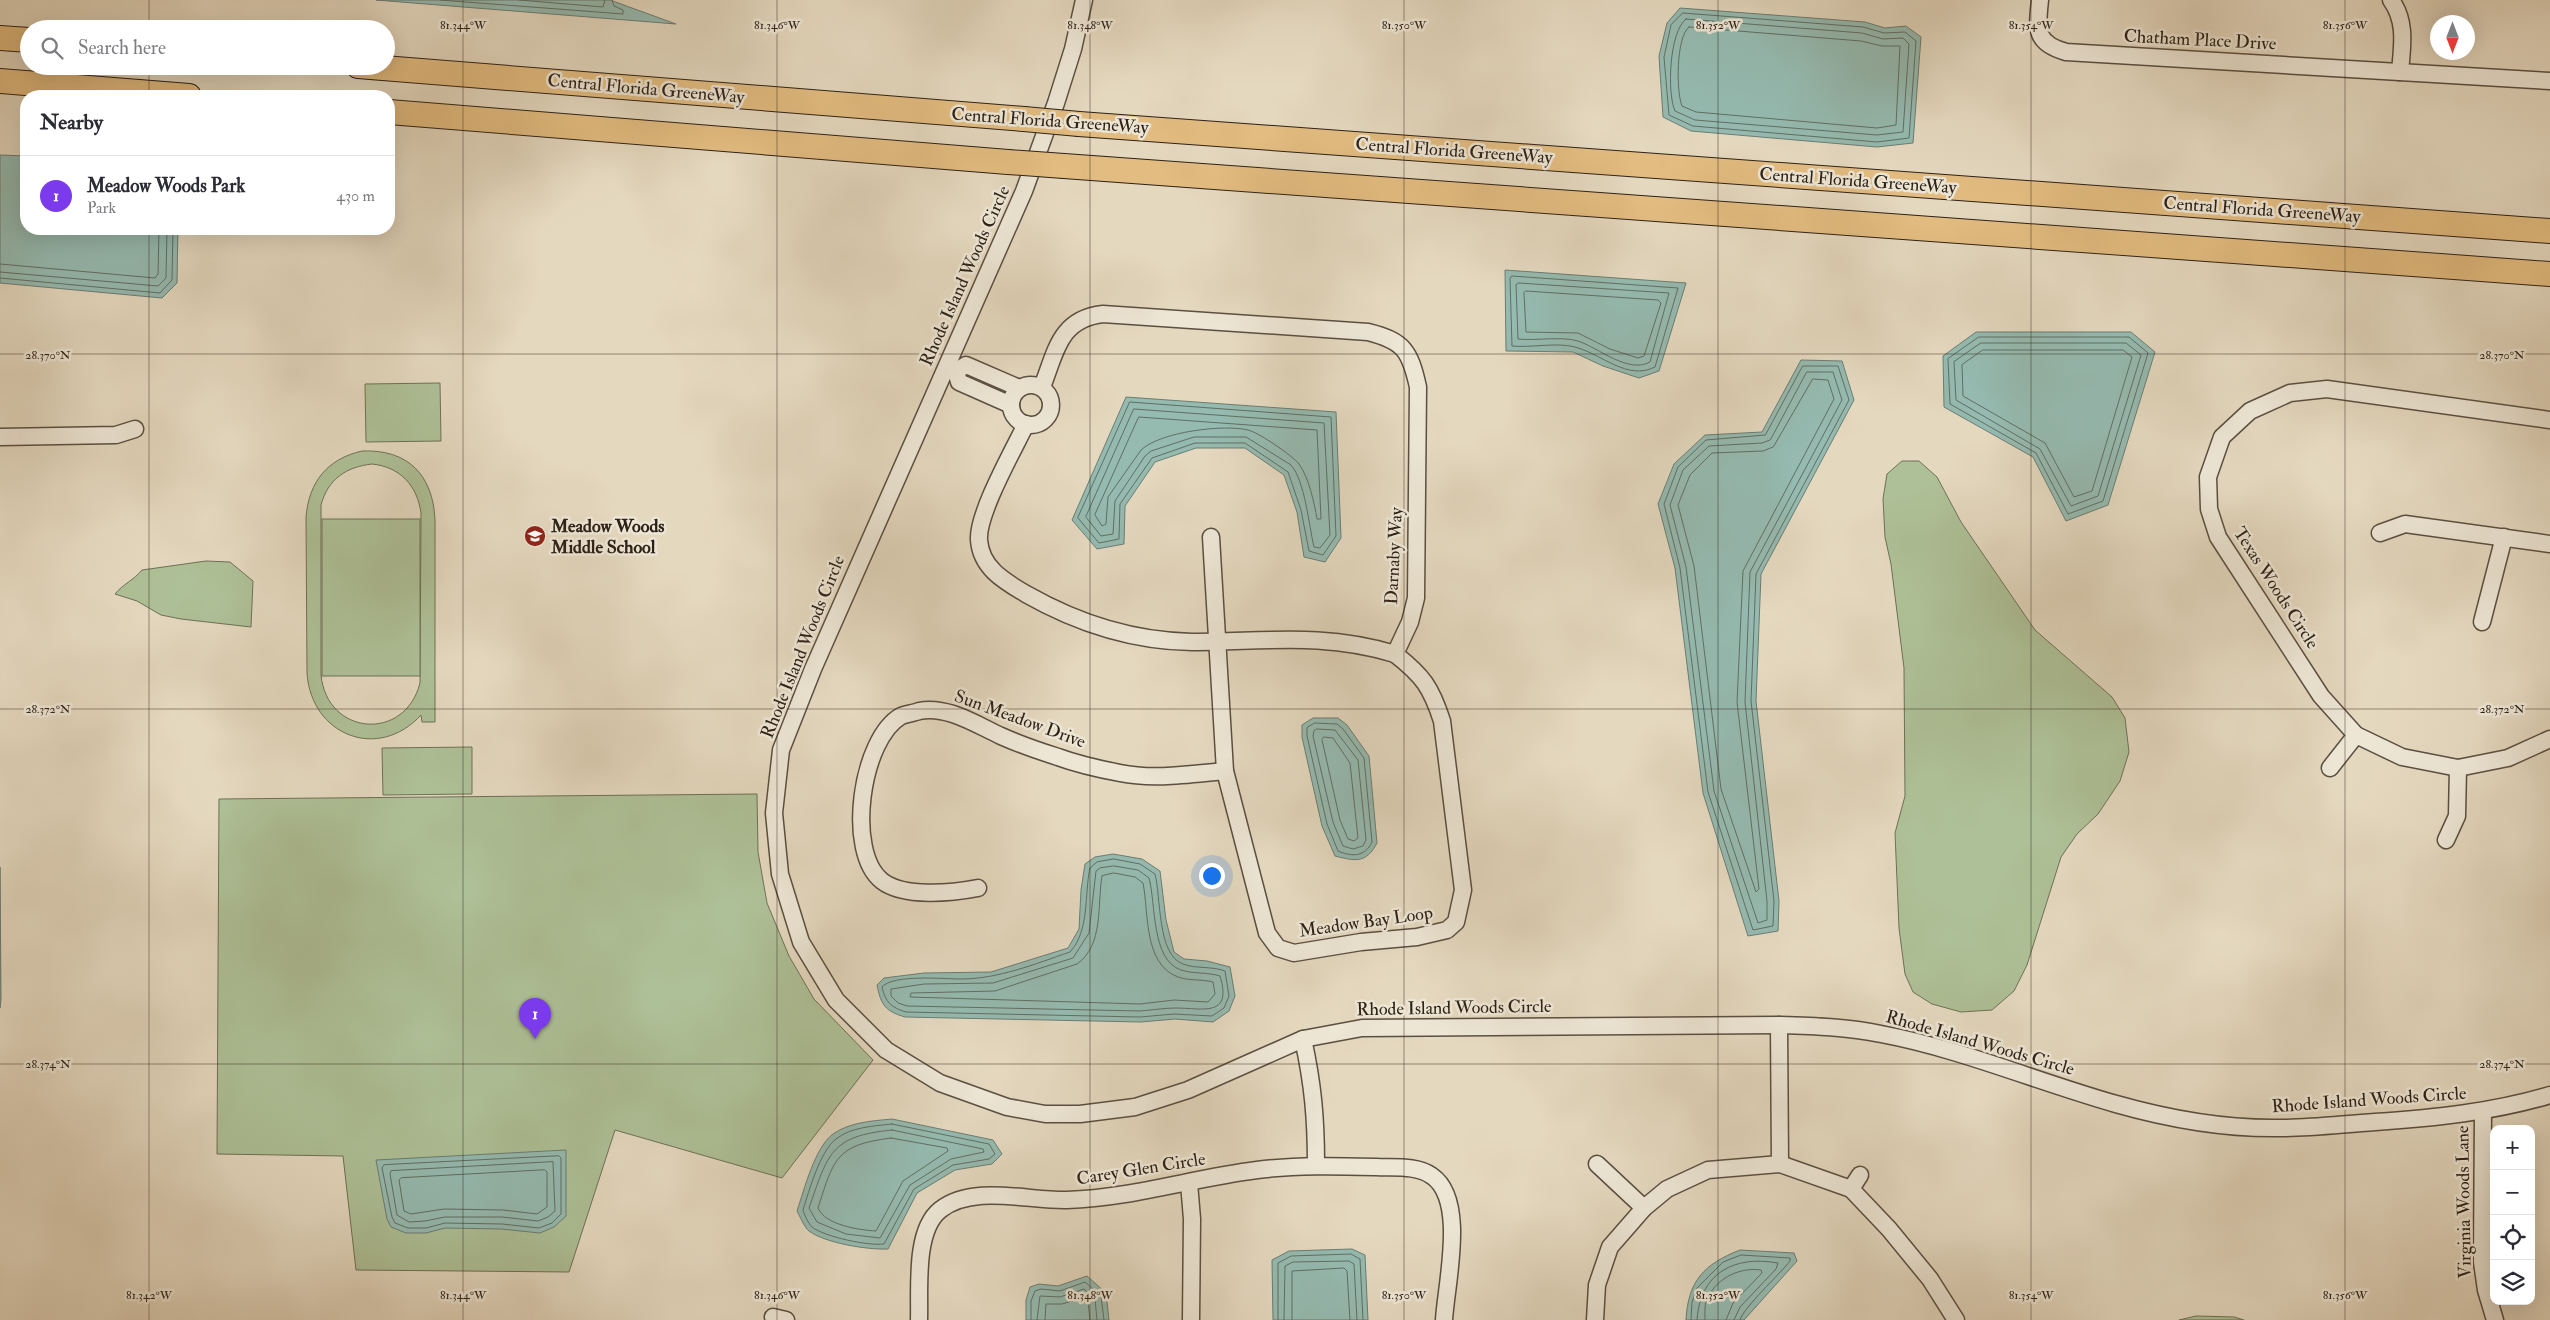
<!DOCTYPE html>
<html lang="en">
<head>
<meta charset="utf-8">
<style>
  body { margin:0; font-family:"IM FELL Double Pica",serif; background:#f7f7f7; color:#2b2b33 }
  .controls { position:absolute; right:15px; bottom:15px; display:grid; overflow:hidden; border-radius:10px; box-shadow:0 5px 20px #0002 }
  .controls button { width:45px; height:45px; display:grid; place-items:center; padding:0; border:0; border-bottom:1px solid #e1e1e2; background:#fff; color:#2b2b33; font:25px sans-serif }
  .compass { position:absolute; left:2430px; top:15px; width:45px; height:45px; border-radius:50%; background:#fff; box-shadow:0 5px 20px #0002; rotate:180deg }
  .you { position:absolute; left:1211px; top:875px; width:18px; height:18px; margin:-12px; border:4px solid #fff; border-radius:50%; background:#1a73e8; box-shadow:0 0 0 8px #1a73e833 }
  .badge { display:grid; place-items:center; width:32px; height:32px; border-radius:50%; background:#7c3aed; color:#fff; font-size:16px; font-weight:700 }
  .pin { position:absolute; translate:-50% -41px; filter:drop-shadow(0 1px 2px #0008) }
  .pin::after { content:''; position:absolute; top:26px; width:18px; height:15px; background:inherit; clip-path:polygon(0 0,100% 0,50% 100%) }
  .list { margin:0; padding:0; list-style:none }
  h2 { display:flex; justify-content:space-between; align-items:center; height:65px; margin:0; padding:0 20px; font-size:21px }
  h2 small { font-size:16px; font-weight:400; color:#7c7c81 }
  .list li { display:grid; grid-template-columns:32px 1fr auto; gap:15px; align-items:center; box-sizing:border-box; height:80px; padding:0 20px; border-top:1px solid #e1e1e2 }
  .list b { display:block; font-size:19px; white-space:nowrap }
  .list p { margin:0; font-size:16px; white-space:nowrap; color:#7c7c81 }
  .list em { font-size:16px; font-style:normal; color:#7c7c81 }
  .icon { flex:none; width:28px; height:28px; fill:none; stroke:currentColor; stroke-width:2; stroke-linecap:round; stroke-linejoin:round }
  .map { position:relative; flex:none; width:2550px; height:1320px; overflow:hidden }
  .search { position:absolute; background:#fff; box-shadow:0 5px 20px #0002; left:20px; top:20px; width:375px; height:55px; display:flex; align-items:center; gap:12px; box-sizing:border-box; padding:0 18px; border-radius:28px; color:#7c7c81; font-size:19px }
  .panel { position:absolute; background:#fff; box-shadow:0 5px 20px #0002; left:20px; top:90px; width:375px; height:145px; border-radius:20px }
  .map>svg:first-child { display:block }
</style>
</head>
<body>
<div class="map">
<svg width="2550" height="1320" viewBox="0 0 2550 1320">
  <rect width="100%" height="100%" fill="#e4d8bf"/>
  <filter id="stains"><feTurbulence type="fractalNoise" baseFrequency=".004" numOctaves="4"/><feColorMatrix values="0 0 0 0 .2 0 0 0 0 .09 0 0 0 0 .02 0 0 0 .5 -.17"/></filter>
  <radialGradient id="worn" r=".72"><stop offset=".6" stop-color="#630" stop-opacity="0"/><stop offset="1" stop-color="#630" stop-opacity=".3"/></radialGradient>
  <g fill="#aec097" stroke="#6e7057" fill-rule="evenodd">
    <polygon points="440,383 441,441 366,442 365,384"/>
    <path d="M 362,451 C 408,449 433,475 435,520 L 435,722 L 422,722 L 421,715 C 378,762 311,735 307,673 L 306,517 C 309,482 327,459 362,451 ZM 372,464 C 400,467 417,485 421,513 L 420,683 C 405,742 327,736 321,675 L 321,505 C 328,479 346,467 372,464 Z"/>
    <polygon points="1902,461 1919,461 1937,477 1961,522 2035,630 2112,697 2125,718 2129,752 2120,781 2098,814 2077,834 2061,857 2027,965 2014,991 1992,1010 1961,1012 1932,1004 1913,992 1905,974 1899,928 1895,833 1905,796 1904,668 1891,564 1885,537 1883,499 1887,474"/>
    <rect x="322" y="519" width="98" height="157"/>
    <path d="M 206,561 L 230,562 L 253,581 L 251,627 L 181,619 L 161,615 L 137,601 L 115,594 C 123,584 134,580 142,570 Z"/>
    <polygon points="472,747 472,794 383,795 382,748"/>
    <polygon points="757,794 758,852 767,903 789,956 814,999 873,1060 782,1178 615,1130 569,1272 356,1270 343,1156 217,1154 219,799"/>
    <polygon points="2196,1316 2234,1317 2244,1320 2179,1320"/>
  </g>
  <g fill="#95bab0" stroke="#6b7d73">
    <polygon points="376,0 610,0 676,24"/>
    <polygon points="1680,8 1865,22 1885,28 1906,26 1921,37 1913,143 1877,147 1691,131 1663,117 1659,56 1667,23"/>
    <polygon points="0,155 26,156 26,229 178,229 177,283 162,298 0,283"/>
    <polygon points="1505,270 1686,283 1659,371 1639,378 1603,366 1573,352 1506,351"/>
    <polygon points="1976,332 2131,332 2155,352 2108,505 2066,521 2033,457 1944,407 1943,356"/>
    <polygon points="1801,360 1842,361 1854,400 1761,574 1756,701 1779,901 1778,931 1748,936 1703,793 1675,568 1658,504 1674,464 1705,435 1762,432"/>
    <polygon points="1126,397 1336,412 1341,538 1325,562 1304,557 1297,512 1284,475 1245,448 1196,448 1155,462 1125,506 1124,544 1097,549 1072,520"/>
    <path d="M 1313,718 L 1338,718 L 1347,725 L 1369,756 L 1377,843 C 1366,864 1355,861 1335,856 L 1322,826 L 1302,737 L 1302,725 Z"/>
    <path d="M 1113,854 L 1142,859 L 1160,871 L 1166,920 L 1174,952 L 1184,959 L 1207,961 L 1230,967 L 1235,996 L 1229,1011 L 1213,1022 L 1175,1019 L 1141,1022 L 905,1017 C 885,1011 881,1005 877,985 L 884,978 L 924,973 L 991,972 L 1068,948 L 1079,929 L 1081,890 L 1085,864 L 1095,857 Z"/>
    <polygon points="0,867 1,1000 0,1008"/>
    <path d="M 892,1119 L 993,1140 L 1002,1154 L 992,1164 L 955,1170 L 917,1193 L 888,1249 C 868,1250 825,1243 809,1231 C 804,1227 800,1216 797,1211 C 804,1190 815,1147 833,1134 C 850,1122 872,1121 892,1119 Z"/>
    <polygon points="566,1150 566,1216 554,1227 540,1233 501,1229 445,1228 426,1233 406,1233 391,1227 387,1219 376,1160"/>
    <polygon points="1352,1249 1365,1255 1368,1320 1273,1320 1272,1260 1289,1251"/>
    <path d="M 1740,1250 L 1794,1253 L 1797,1261 L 1744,1320 L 1686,1320 C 1688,1281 1704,1264 1740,1250 Z"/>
    <polygon points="1087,1276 1106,1293 1109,1320 1026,1320 1026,1300 1030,1287 1039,1284 1058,1286"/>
  </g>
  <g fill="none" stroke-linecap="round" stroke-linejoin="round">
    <g stroke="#616e64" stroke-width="1">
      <polyline points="440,0 623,14 623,10 614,6 612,0"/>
      <polyline points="519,0 603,7 605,0"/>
      <polygon points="1683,13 1863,27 1884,33 1905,32 1916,41 1909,138 1877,142 1693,126 1669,115 1664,57 1671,25"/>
      <path d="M 1686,19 L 1862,33 L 1883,39 L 1903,38 L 1909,44 L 1903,132 L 1877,135 L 1695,120 L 1675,111 C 1667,93 1669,32 1686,19 Z"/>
      <path d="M 1689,27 L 1861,41 L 1882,46 L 1900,46 L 1896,125 L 1877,128 L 1696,112 L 1682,106 C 1676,91 1676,37 1689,27 Z"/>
      <polyline points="0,264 155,278 158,274 159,229"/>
      <polyline points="0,272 158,286 166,278 167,229"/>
      <path d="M 1512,276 L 1678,288 L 1655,367 C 1627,381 1602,354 1575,347 C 1556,342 1532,348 1512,346 L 1510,279 Z"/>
      <polyline points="0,278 160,293 172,280 173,229"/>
      <path d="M 1519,283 L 1669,293 L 1650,362 C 1628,374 1599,348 1578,341 C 1562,336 1535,341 1518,339 L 1516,285 Z"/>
      <polygon points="1526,291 1658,300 1661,303 1644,356 1638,358 1610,349 1578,333 1526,332 1524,293"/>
      <polygon points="1979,337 2129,337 2148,353 2103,501 2068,514 2036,453 1950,404 1948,359"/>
      <polygon points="1981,343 2126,343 2141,355 2098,496 2071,506 2040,449 1956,400 1954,362"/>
      <polygon points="1983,350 2123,350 2132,357 2092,491 2074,497 2045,443 1963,396 1962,365"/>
      <polygon points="1803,366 1838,366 1849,400 1756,574 1751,701 1774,901 1773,926 1753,930 1708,792 1680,568 1664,504 1678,467 1706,440 1765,435"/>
      <polygon points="1807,372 1833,372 1842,400 1750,572 1745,702 1767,901 1767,920 1758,923 1714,791 1686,567 1670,505 1683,470 1709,446 1762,443 1770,440"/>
      <polygon points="1813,379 1828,380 1834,399 1743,571 1737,702 1759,889 1756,892 1721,789 1694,566 1678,505 1690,475 1712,453 1763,451 1773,447"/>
      <polygon points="1130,402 1331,417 1336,536 1323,555 1309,551 1301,510 1288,472 1245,443 1195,443 1152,458 1120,504 1119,539 1099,543 1078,518"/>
      <path d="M 1134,409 L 1324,423 L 1330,535 L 1320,548 L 1314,547 C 1309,526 1305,481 1291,465 L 1246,437 L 1194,437 L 1151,451 L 1145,456 L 1115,501 L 1113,534 L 1101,536 L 1086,517 Z"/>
      <path d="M 1139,417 L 1317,430 L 1321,519 L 1317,519 C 1314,502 1309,478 1299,464 C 1293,456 1258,432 1248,430 C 1223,424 1160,432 1141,450 L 1108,497 L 1106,524 L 1102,526 L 1095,515 Z"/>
      <path d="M 1315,723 L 1337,724 L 1343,729 L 1364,758 L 1372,842 C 1365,857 1352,857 1338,851 L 1327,824 L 1307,736 L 1307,728 Z"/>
      <polygon points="1317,729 1335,730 1358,760 1366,840 1363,846 1353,849 1343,846 1333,822 1313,736 1314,731"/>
      <polygon points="1324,737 1333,738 1350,763 1358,838 1354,841 1348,839 1340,820 1322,740"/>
      <path d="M 1114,859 L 1140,864 L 1155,874 C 1161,896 1157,955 1183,964 C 1196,969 1212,966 1225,971 L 1229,996 L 1224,1008 L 1212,1016 L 1174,1014 L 1140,1017 L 906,1012 C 892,1008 885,1002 882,987 C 893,974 944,979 961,979 C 998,979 1035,964 1070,952 C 1090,930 1084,895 1090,868 L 1097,862 Z"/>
      <path d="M 1114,866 L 1138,870 L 1149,878 C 1156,903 1151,960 1181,970 C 1193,974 1207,972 1220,976 C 1233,1018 1202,1008 1176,1008 C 1164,1008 1152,1010 1140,1011 L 907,1006 L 898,1003 L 891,996 L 891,989 L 924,984 L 993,983 L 1073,958 L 1089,933 L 1096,871 L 1100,868 Z"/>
      <path d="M 1114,873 L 1135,877 L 1143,883 C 1149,912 1143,964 1178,977 C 1189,981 1202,979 1213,982 L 1215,994 L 1208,1002 L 1174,1000 L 1140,1004 L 910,997 L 911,993 L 995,991 L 1077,964 C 1104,945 1097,905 1102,876 Z"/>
      <path d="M 892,1124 L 989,1144 L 995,1154 L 989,1159 L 953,1165 L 914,1189 L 884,1244 C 868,1246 825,1237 812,1227 C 808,1223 804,1214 803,1210 C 809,1191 820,1151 836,1139 C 851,1127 874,1126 892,1124 Z"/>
      <path d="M 892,1130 L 983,1149 L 984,1152 L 951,1159 L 910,1185 L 880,1238 L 846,1234 L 817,1222 L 809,1208 C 828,1154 830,1136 892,1130 Z"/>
      <path d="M 891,1138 L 947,1148 L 948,1151 L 903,1181 L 876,1231 C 859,1230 825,1225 818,1208 C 834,1158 836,1145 891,1138 Z"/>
      <polygon points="559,1156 561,1158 561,1214 552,1223 539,1228 502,1224 445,1223 426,1228 408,1228 395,1223 392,1217 382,1168 384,1165"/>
      <polygon points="553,1162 555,1211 548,1217 538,1221 502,1217 445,1217 425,1221 409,1222 397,1215 390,1174 391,1171"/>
      <polygon points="545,1170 547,1172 547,1207 537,1214 503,1210 444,1209 411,1214 404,1211 399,1180 401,1178"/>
      <polyline points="1031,1320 1031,1301 1035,1291 1041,1289 1060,1291 1085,1282 1101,1296 1104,1320"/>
      <polyline points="1037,1320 1040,1296 1060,1297 1084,1289 1095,1299 1097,1320"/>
      <polyline points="1045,1320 1046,1304 1062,1304 1082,1298 1088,1302 1090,1320"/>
      <polyline points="1278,1320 1278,1263 1291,1256 1351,1254 1360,1259 1363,1320"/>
      <polyline points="1284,1320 1285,1266 1293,1262 1349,1261 1354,1264 1357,1320"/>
      <polyline points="1292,1320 1292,1271 1344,1268 1347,1271 1350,1320"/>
      <path d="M 1691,1320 L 1692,1302 L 1697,1288 L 1723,1262 L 1741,1255 L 1790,1258 L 1790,1261 C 1781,1273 1742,1309 1740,1320"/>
      <path d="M 1697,1320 C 1700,1273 1734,1255 1778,1263 L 1776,1269 L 1740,1307 L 1734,1320"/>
      <path d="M 1705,1320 C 1705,1312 1704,1304 1708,1297 C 1718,1277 1741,1267 1761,1270 L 1762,1273 L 1733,1303 L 1726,1320"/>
    </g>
    <g stroke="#5b4f41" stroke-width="19">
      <g id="minor">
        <path d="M 1084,0 L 1073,49 L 1056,103 L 1024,191 L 813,669 L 781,750 L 774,813 L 780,874 L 801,942 L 836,1000 L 886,1050 L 940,1083 L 1007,1107 L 1045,1114 L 1080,1114 L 1135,1107 L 1188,1090 L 1303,1039 L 1362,1028 L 1779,1025 C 1813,1026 1848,1027 1881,1034 C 1961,1049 2038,1082 2116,1104 C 2169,1119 2225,1129 2280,1128 C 2311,1128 2343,1124 2375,1122 C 2434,1118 2493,1112 2550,1095"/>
        <path d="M 2040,0 C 2037,29 2034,43 2066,52 L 2550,81"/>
        <path d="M 2391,0 C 2407,22 2402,47 2400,72"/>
        <polyline points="956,371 966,365 1019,388"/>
        <polyline points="956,371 959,382 1011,405"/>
        <circle cx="1031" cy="405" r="20"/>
        <polyline points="2550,420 2327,389 2290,393 2250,411 2222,437 2208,477 2209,509 2218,537 2321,696 2356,735 2402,757 2458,768 2508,758 2550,739"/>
        <path d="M 1026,424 C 1014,449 977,514 979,540 C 981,568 1004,581 1026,594 C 1077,623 1132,641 1192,642 C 1264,642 1323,632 1395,654 L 1410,622 L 1416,598 L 1418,387 C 1410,351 1404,341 1368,332 L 1103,314 C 1059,319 1056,352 1042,387"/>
        <polyline points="0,437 116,435 135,429"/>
        <polyline points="2380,533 2405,524 2550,544"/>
        <path d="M 1211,537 L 1225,771 L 1267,933 L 1278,948 L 1294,953 L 1361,942 L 1417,937 L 1447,930 L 1456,922 L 1463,890 L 1442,721 C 1431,687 1423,676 1395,654"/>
        <polyline points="2482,622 2504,537"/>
        <polyline points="2330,768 2356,735"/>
        <polyline points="2446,840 2457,816 2458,768"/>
        <path d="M 978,888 C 952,893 904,898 882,881 C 845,852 861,739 901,716 C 906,714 914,713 919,711 C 947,705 977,725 1001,736 C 1019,744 1039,751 1058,757 C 1077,764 1099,769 1120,773 C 1154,780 1191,774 1225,771"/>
        <polyline points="1779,1025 1780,1164"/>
        <path d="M 1303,1039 C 1313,1084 1316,1119 1316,1165"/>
        <polyline points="2483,1111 2482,1262 2486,1290 2495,1320"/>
        <polyline points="1597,1164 1644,1208"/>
        <polyline points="1189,1183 1192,1219 1191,1320"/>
        <polyline points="1851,1189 1860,1175"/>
        <polyline points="773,1317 786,1320"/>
        <path d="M 919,1320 C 920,1289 914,1231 940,1210 C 973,1184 1028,1201 1067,1200 C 1132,1198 1193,1178 1257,1170 C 1297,1165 1336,1166 1376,1167 C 1394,1168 1417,1165 1432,1176 C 1467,1200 1446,1284 1444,1320"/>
        <polyline points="1595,1320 1597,1285 1610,1247 1644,1208 1667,1189 1708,1170 1780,1164 1851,1189 1889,1229 1930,1279 1956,1320"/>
      </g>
    </g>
    <g stroke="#2d2117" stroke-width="26">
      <g id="highway">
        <polyline points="0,38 29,40"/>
        <polyline points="358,66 1024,119"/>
        <polyline points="0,81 189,96"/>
        <polyline points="389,112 1008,162"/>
        <polyline points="1079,124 2550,231"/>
        <polyline points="1064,166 2550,274"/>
      </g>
    </g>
    <use href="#minor" stroke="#ede6d5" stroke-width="16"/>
    <use href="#highway" stroke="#e2bc80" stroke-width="24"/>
    <g stroke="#2d2117" stroke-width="26" stroke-linecap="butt">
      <g id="highway-bridge">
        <polyline points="1024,119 1079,124"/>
        <polyline points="1008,162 1064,166"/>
      </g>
    </g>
    <use href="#highway-bridge" stroke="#e2bc80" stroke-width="24"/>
  </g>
  <path fill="none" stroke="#2d2117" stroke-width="1" stroke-opacity="0.45" d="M 149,0 L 149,29M 463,0 L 463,1320M 777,0 L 777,1320M 1090,0 L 1090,1320M 1404,0 L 1404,1320M 1718,0 L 1718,1320M 2031,0 L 2031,1320M 2345,0 L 2345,1320M 149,66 L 149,96M 149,229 L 149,1320M 0,354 L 2550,354M 0,709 L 2550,709M 0,1064 L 2550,1064"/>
  <defs>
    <g id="school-disc" transform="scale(1.125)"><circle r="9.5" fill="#8f2418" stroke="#ede6d5"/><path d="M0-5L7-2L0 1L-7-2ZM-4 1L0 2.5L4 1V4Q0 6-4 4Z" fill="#fff"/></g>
  </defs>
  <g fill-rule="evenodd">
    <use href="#school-disc" x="535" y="536"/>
  </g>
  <g text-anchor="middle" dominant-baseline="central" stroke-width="5" stroke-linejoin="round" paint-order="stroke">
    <g font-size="18" fill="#2d2117" stroke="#ede6d5">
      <text transform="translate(2200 40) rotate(3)">Chatham Place Drive</text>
      <text transform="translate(646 89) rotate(5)">Central Florida GreeneWay</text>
      <text transform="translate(1050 121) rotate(4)">Central Florida GreeneWay</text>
      <text transform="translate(1454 151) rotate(4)">Central Florida GreeneWay</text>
      <text transform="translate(1858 181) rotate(4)">Central Florida GreeneWay</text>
      <text transform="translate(2262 210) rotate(4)">Central Florida GreeneWay</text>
      <text transform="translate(965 276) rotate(-66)">Rhode Island Woods Circle</text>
      <text transform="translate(1394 556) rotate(-87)">Darnaby Way</text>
      <text transform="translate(2276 588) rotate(57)">Texas Woods Circle</text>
      <text transform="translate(803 647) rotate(-68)">Rhode Island Woods Circle</text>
      <text transform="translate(1020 719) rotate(20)">Sun Meadow Drive</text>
      <text transform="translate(1366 922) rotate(-8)">Meadow Bay Loop</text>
      <text transform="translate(1454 1008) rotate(-1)">Rhode Island Woods Circle</text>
      <text transform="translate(1980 1043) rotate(16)">Rhode Island Woods Circle</text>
      <text transform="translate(2369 1100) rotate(-4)">Rhode Island Woods Circle</text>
      <text transform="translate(1141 1169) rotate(-9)">Carey Glen Circle</text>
      <text transform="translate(2464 1202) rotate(-91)">Virginia Woods Lane</text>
    </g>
    <g font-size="18" font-weight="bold" fill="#2d2117" stroke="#ede6d5" text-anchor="start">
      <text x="551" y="526">Meadow Woods<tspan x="551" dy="21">Middle School</tspan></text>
    </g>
  </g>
  <g font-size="12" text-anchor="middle" fill="#2d2117" stroke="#ede6d5" stroke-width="5" stroke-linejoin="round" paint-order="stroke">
    <text x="463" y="29">81.344°W</text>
    <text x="777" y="29">81.346°W</text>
    <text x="1090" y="29">81.348°W</text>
    <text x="1404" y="29">81.350°W</text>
    <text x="1718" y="29">81.352°W</text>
    <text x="2031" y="29">81.354°W</text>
    <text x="2345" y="29">81.356°W</text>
    <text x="2502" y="359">28.370°N</text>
    <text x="48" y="359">28.370°N</text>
    <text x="2502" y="713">28.372°N</text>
    <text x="48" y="713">28.372°N</text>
    <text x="2502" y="1068">28.374°N</text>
    <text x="48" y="1068">28.374°N</text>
    <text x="149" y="1299">81.342°W</text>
    <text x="463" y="1299">81.344°W</text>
    <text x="777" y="1299">81.346°W</text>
    <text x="1090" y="1299">81.348°W</text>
    <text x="1404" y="1299">81.350°W</text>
    <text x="1718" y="1299">81.352°W</text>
    <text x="2031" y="1299">81.354°W</text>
    <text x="2345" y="1299">81.356°W</text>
  </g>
  <rect width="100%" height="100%" filter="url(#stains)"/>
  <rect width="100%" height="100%" fill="url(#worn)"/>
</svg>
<div class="controls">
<button>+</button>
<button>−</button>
<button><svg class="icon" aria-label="locate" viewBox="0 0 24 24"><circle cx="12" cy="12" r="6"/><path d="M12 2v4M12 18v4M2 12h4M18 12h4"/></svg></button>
<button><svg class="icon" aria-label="layers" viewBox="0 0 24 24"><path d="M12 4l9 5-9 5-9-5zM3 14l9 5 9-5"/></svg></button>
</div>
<svg class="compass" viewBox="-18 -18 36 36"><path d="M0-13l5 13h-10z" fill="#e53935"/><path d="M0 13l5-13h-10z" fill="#7c7c81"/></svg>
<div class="you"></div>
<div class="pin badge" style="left:535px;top:1039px">1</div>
<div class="search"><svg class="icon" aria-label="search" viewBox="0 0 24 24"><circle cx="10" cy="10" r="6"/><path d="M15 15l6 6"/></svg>Search here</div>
<section class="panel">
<h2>Nearby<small></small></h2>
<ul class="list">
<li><span class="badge">1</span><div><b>Meadow Woods Park</b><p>Park</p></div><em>430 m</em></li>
</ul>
</section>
</div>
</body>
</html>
